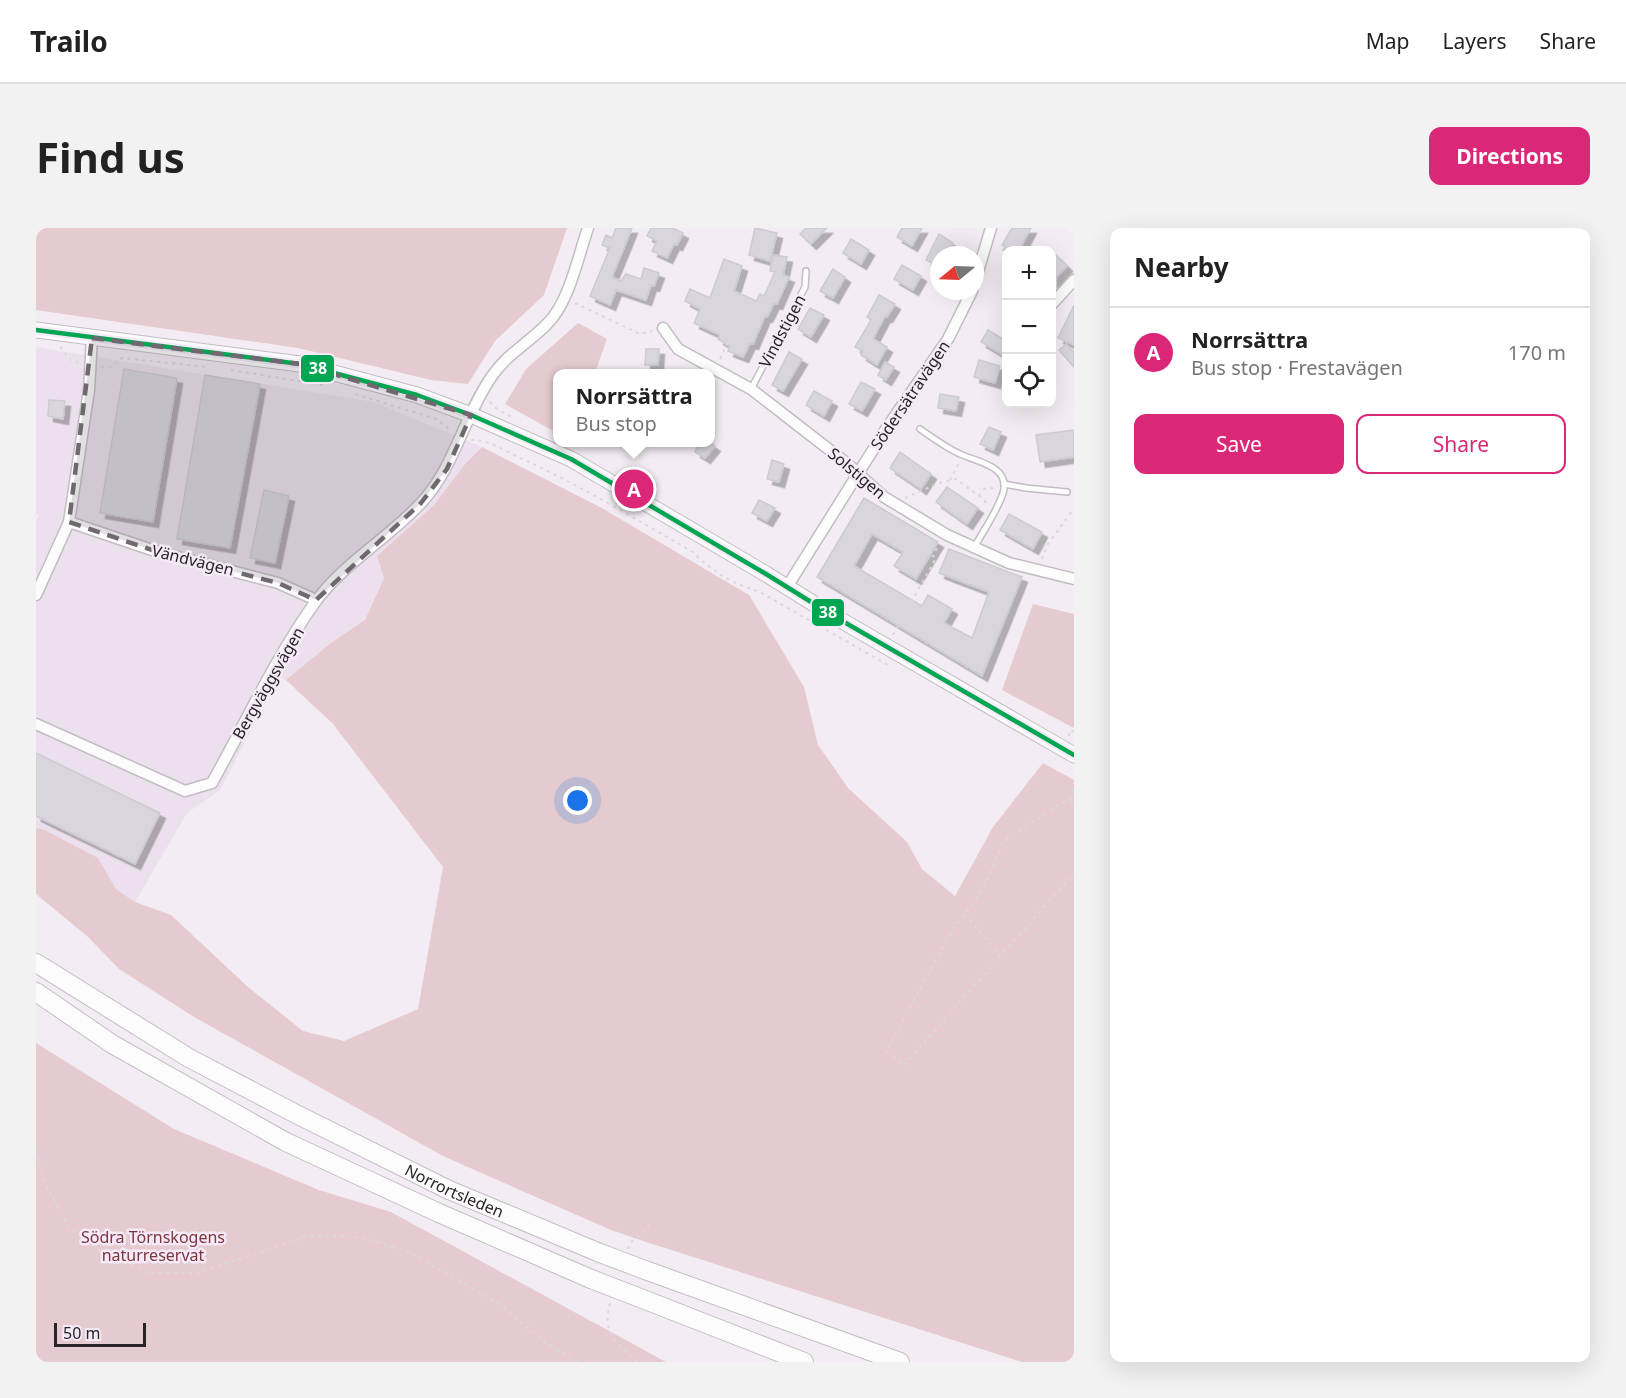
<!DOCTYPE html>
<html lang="en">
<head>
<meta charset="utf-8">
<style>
  body { margin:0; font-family:"Noto Sans",sans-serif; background:#f2f2f2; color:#222 }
  .controls { position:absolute; right:18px; top:18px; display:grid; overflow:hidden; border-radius:12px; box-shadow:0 6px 24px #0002 }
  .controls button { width:54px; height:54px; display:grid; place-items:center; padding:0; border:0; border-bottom:2px solid #e0e0e0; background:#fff; color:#222; font:30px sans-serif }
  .compass { position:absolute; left:894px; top:18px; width:54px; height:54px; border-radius:50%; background:#fff; box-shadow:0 6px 24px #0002; rotate:251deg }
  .scale { position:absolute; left:18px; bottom:15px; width:92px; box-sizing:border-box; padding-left:6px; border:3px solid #282328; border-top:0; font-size:16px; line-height:21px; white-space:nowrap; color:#282328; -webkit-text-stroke:4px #f6e9f8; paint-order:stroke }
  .you { position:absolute; left:542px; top:573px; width:21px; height:21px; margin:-15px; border:4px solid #fff; border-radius:50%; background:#1a73e8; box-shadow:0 0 0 9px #1a73e833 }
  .badge { display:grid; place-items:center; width:39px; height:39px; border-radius:50%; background:#db2777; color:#fff; font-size:20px; font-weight:700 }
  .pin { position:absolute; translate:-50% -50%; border:3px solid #fff; box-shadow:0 2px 6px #0006 }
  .popup { position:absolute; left:517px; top:141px; width:162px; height:78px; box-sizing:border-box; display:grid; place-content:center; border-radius:12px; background:#fff; filter:drop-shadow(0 2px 4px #0005); font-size:20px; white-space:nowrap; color:#767676 }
  .popup b { font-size:22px; color:#222 }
  .popup::after { content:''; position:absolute; left:50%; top:100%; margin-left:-12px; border:12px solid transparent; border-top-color:#fff }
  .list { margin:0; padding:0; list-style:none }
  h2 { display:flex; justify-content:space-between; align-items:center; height:78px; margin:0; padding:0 24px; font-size:26px }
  h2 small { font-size:20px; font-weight:400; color:#767676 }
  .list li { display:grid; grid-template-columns:39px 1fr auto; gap:18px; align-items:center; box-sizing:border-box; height:90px; padding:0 24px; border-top:2px solid #e0e0e0 }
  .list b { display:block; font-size:22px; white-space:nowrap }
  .list p { margin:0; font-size:20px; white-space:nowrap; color:#767676 }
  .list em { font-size:20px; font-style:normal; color:#767676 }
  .actions { display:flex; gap:12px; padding:18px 24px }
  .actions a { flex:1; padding:14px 0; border:2px solid #db2777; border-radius:12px; text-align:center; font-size:21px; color:#db2777 }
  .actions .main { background:#db2777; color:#fff }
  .icon { flex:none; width:33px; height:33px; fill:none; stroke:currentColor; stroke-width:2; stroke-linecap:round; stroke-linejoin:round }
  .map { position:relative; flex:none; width:1038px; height:1134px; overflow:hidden; border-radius:12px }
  header { display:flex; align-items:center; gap:36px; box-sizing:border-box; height:84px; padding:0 30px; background:#fff; border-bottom:2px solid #e0e0e0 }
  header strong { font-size:28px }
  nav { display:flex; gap:33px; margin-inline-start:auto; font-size:21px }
  .intro { display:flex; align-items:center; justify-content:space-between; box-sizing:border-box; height:144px; padding:0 36px }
  h1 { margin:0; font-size:42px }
  .button { padding:15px 27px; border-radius:12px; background:#db2777; color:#fff; font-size:21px; font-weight:700 }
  main { display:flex; gap:36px; padding:0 36px }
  aside { flex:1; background:#fff; border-radius:12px; box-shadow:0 6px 24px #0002 }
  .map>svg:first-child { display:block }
</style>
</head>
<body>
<header>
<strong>Trailo</strong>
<nav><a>Map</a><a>Layers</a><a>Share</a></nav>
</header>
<div class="intro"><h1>Find us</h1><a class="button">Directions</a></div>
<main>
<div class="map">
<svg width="1038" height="1134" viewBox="0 0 1038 1134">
  <defs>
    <filter id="shadow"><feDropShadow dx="5.5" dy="5.5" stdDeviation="0" flood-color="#0004"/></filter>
  </defs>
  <rect width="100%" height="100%" fill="#f3ecf4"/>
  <polygon fill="#ece0ee" points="0,119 338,174 446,219 429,236 398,277 342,328 348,349 329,392 296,414 250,452 243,449 184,562 151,585 99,674 80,661 62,630 9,602 0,600 0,293 3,287 0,286"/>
  <g fill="#e5cbcf">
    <polygon points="0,0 531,0 508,67 459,113 432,156 395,152 262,120 0,82"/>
    <polygon points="542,95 571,111 559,145 522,146 521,205 469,176 490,141"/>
    <polygon points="446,219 564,279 713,367 768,459 782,517 812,560 871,614 886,641 919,668 957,599 1007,535 1038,552 1038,1134 986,1134 607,1013 575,1002 407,928 158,789 83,741 52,709 0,666 0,600 9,602 62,630 80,661 99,674 135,687 212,759 267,803 308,813 382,781 407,639 297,496 250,452 296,414 329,392 348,350 341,328 398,277 429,236"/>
    <polygon points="997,376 1038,386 1038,500 966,462"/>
    <polygon points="0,815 138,901 283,962 355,984 630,1134 0,1134"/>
  </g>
  <g fill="#d8d5dc" stroke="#cecad1" stroke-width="1.5" filter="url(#shadow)">
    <polygon points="580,0 596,0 576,49 585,53 590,46 605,51 608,40 623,45 618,58 615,57 610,72 580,62 574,77 554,68 574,20 566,17 570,7 576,10"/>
    <polygon points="615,0 637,0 647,5 641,17 638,16 631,30 616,23 621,13 611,8"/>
    <polygon points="719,0 741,5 734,33 713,27"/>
    <polygon points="770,0 791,0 775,16 764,6"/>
    <polygon points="866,0 886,0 876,18 861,9"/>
    <polygon points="976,0 995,0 983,22 967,22 969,19 966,17"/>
    <polygon points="903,6 917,15 910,27 903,27 903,39 890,32"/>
    <polygon points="815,11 833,22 825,36 807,25"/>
    <polygon points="737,27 751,29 747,47 753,49 741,76 738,75 731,89 729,88 717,116 714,115 707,129 692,123 694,118 682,111 684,107 658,95 664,81 649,73 654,61 674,70 688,31 706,38 698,63 720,73 724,66 728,68 739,44 734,43"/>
    <polygon points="1020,27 1031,38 1016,54 1016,32"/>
    <polygon points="866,37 885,48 877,62 858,51"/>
    <polygon points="797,41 809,49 797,70 784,63"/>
    <polygon points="843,67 859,76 851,89 849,88 837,111 851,119 841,137 825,127 827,123 819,119 835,92 831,89"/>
    <polygon points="1038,77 1038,117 1022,110"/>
    <polygon points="774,80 788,87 775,109 762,101"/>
    <polygon points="952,102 970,113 970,121 967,127 945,114"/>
    <polygon points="1030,116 1038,125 1038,139 1023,122"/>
    <polygon points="610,121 623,121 622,137 609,137"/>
    <polygon points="753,124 766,131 747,163 736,157"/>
    <polygon points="943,132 964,138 959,155 938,149"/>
    <polygon points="849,134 858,139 850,152 842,147"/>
    <polygon points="88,141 141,150 117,294 64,285"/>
    <polygon points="169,147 224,156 194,320 141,311"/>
    <polygon points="825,154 839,161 826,183 813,176"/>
    <polygon points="778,163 796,173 788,188 770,177"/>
    <polygon points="904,166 923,169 920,183 902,180"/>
    <polygon points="13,172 29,173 27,191 12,188"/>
    <polygon points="953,199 965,204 957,222 944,216"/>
    <polygon points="1038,202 1038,229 1004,234 1000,207"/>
    <polygon points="663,214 673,214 679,218 669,230 659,224"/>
    <polygon points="864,224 895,246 885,261 854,240"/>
    <polygon points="736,232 748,236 743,254 731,251"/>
    <polygon points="911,259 942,280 931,296 900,274"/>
    <polygon points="228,262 253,268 239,335 214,330"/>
    <polygon points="828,270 902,314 880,351 858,338 867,324 836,306 818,338 886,378 892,367 916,381 908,395 936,410 953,364 903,345 913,321 986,349 946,448 781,349"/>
    <polygon points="723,272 739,280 731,293 716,285"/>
    <polygon points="973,286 1006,304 997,321 964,302"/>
    <polygon points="0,525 124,585 99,636 0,588"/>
  </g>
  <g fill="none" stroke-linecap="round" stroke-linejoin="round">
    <g stroke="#c2bdc2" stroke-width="8">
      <g id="lane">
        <polyline points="715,161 769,59 770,43"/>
        <path d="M 884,201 C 897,210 910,220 924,226 C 941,234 975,238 967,265 C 962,282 947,303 938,320"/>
        <polyline points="968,256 990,260 1031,264"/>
      </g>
    </g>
    <g stroke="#c2bdc2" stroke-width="13">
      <g id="street">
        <polyline points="939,53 955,0"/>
        <polyline points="1016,76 1038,52"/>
        <polyline points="627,100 642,121 715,161 813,237 848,269 911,307 973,335 1038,351"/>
        <polyline points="33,294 122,324 242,355 280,372"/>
        <polyline points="751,359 850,201 912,111 936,63"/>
        <polyline points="0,367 33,294 53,162 56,110"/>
        <path d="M 0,496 L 149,563 L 176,555 C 210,494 239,430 280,373 C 309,334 353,310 386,274 C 419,238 428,188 456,148 C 473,124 493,115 512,95 C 533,74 542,29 552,0"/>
      </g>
    </g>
    <g stroke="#c2bdc2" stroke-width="17">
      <polyline id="secondary" points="0,102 264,136 381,167 435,187 535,231 730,346 796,387 1038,527"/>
    </g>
    <g stroke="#c2bdc2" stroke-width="20">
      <g id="highway">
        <path id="s1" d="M 0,735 L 153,830 L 260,886 L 413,962 L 564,1025"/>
        <polyline points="0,764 76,816 250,914 403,985 555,1051"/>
        <polyline points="609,1042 864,1134"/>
        <polyline points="599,1068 768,1134"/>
      </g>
    </g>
    <g stroke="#dad8db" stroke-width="2" stroke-dasharray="3 4.5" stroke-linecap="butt">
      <polyline points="539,75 604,106 616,103"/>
      <polyline points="24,119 37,134 45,135"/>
      <polyline points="684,131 697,103"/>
      <polyline points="65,139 73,140 86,130 172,139"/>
      <polyline points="195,142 287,157"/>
      <polyline points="319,166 400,191 416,203"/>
      <polyline points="454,174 460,180 479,191"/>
      <path d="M 435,212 C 450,211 468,222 482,229 C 542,256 599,291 657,324 C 674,342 698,357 722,363 L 852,437"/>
      <polyline points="585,244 612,258 616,262"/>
      <polyline points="914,252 923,235"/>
      <polyline points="943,268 948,261 958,260"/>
      <polyline points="869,270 903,255 920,251 946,270 952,277"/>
      <polyline points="1006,331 1012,316 1036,283 1038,283"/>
      <polyline points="857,407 900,330 897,328 903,316"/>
      <polyline points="1033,508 1034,502 1038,504"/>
      <polyline points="1038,562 1034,570 968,613 946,663 917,701 850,823 868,837 1038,645"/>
      <polyline points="1034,570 1038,578"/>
      <polyline points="929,686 964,728"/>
      <polyline points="0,922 7,952 33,999 64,1023 112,1045 161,1045 273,1008 326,1009 377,1026 462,1075 512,1116 542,1134"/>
      <polyline points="592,1021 594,1015 617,995"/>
      <path d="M 574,1075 C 566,1106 579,1115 602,1134"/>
    </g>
    <use href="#lane" stroke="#fdfcfd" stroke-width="5"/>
    <use href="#street" stroke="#fdfcfd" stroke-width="10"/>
    <use href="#secondary" stroke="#fdfcfd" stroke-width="15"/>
    <use href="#highway" stroke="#fdfcfd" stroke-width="18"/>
    <g stroke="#c2bdc2" stroke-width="20" stroke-linecap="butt">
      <g id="highway-bridge">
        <polyline points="564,1025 609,1042"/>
        <polyline points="555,1051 599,1068"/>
      </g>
    </g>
    <use href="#highway-bridge" stroke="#fdfcfd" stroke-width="18"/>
    <g stroke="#f6e9f8" stroke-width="9">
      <polyline id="bus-1" points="0,102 264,136 381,167 435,187 535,231 730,346 796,387 1038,527"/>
    </g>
    <use href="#bus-1" stroke="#00a651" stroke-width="4.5"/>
  </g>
  <path fill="#6f696f" fill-opacity="0.2" stroke="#6f696f" stroke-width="4.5" stroke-dasharray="12 8" stroke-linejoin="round" d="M 56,110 L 264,136 L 435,187 L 411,241 L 385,275 L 280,372 L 242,355 L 122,324 L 33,294 Z"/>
  <g text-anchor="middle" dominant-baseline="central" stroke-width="5" stroke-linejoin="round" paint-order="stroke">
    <g font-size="16" fill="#282328" stroke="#f6e9f8">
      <text transform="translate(746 103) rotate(-62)">Vindstigen</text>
      <text transform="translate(874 167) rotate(-56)">Södersätravägen</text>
      <text transform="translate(821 245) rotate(40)">Solstigen</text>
      <text transform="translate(157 332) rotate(14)">Vändvägen</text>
      <text transform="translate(232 455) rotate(-60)">Bergväggsvägen</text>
      <text stroke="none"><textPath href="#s1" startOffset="477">Norrortsleden</textPath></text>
    </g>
    <g font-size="16" fill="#7c363c" stroke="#f6e9f8">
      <text x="117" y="1009">Södra Törnskogens<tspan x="117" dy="18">naturreservat</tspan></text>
    </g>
  </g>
  <g stroke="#f6e9f8" stroke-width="2">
    <rect x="264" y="126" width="35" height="29" rx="6" fill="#00a651"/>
    <rect x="775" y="370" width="34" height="29" rx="6" fill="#00a651"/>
  </g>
  <g font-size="16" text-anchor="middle" font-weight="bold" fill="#fff">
    <text x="282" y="146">38</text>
    <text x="792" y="390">38</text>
  </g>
</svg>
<div class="controls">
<button>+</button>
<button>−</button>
<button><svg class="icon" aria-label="locate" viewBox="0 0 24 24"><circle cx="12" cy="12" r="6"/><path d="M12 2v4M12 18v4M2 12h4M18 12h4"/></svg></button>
</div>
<svg class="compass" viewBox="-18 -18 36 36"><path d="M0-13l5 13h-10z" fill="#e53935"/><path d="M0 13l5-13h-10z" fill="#767676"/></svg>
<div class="scale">50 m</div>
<div class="you"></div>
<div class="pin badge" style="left:598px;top:261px">A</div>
<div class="popup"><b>Norrsättra</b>Bus stop</div>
</div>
<aside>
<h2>Nearby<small></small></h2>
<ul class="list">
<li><span class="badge">A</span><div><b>Norrsättra</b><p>Bus stop · Frestavägen</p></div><em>170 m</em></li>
</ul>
<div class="actions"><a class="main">Save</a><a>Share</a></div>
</aside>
</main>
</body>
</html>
